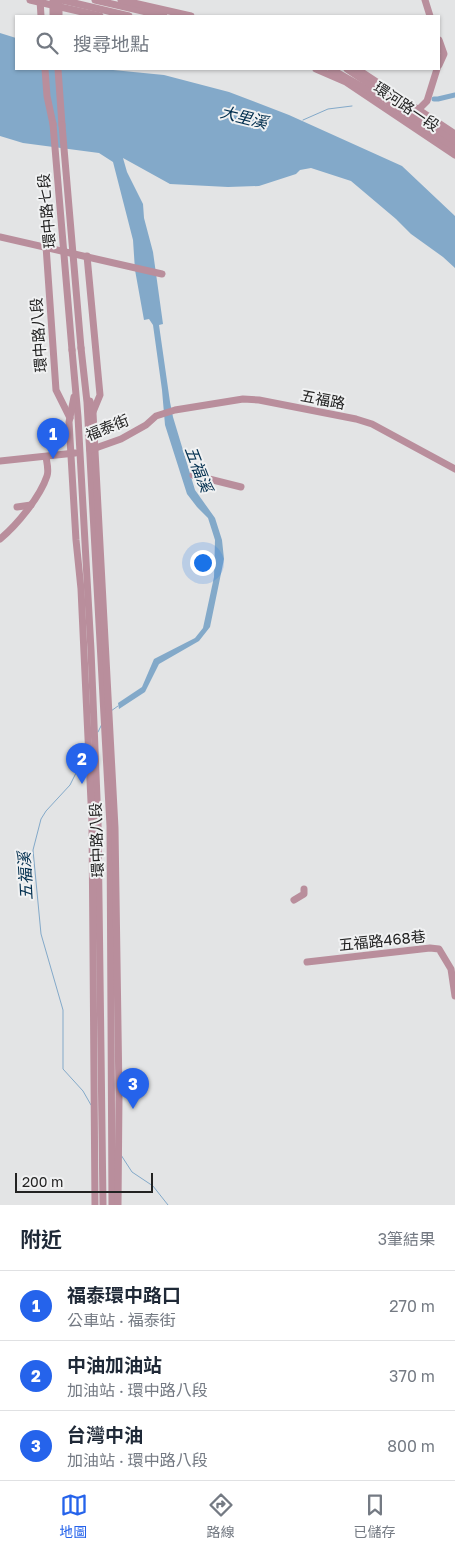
<!DOCTYPE html>
<html lang="zh-TW">
<head>
<meta charset="utf-8">
<style>
  body { margin:0; font-family:"Golos Text","Noto Sans TC",sans-serif; background:#f2f2f3; color:#1f2937 }
  .scale { position:absolute; left:15px; bottom:12px; width:138px; box-sizing:border-box; padding-left:5px; border:2px solid #222; border-top:0; font-size:14px; line-height:18px; white-space:nowrap; color:#222; -webkit-text-stroke:4px #f0f1f2; paint-order:stroke }
  .you { position:absolute; left:202px; top:562px; width:18px; height:18px; margin:-12px; border:4px solid #fff; border-radius:50%; background:#1a73e8; box-shadow:0 0 0 8px #1a73e833 }
  .badge { display:grid; place-items:center; width:32px; height:32px; border-radius:50%; background:#2563eb; color:#fff; font-size:16px; font-weight:700 }
  .pin { position:absolute; translate:-50% -41px; filter:drop-shadow(0 1px 2px #0008) }
  .pin::after { content:''; position:absolute; top:26px; width:18px; height:15px; background:inherit; clip-path:polygon(0 0,100% 0,50% 100%) }
  .list { margin:0; padding:0; list-style:none }
  h2 { display:flex; justify-content:space-between; align-items:center; height:65px; margin:0; padding:0 20px; font-size:21px }
  h2 small { font-size:16px; font-weight:400; color:#747a83 }
  .list li { display:grid; grid-template-columns:32px 1fr auto; gap:15px; align-items:center; box-sizing:border-box; height:70px; padding:0 20px; border-top:1px solid #e0e1e3 }
  .list b { display:block; font-size:19px; white-space:nowrap }
  .list p { margin:0; font-size:16px; white-space:nowrap; color:#747a83 }
  .list em { font-size:16px; font-style:normal; color:#747a83 }
  .icon { flex:none; width:28px; height:28px; fill:none; stroke:currentColor; stroke-width:2; stroke-linecap:round; stroke-linejoin:round }
  .map { position:relative; flex:none; width:455px; height:1205px; overflow:hidden }
  .search { position:absolute; background:#fff; box-shadow:0 1px 4px #0004; left:15px; right:15px; top:15px; height:55px; display:flex; align-items:center; gap:12px; box-sizing:border-box; padding:0 18px; border-radius:0px; color:#747a83; font-size:19px }
  .sheet { height:275px; background:#fff }
  nav { display:flex; justify-content:space-around; align-items:center; box-sizing:border-box; height:70px; border-top:1px solid #e0e1e3; background:#fff; font-size:14px; color:#747a83 }
  nav a { display:grid; justify-items:center; gap:2px }
  nav .on { color:#2563eb }
  .map>svg:first-child { display:block }
</style>
</head>
<body>
<div class="map">
<svg width="455" height="1205" viewBox="0 0 455 1205">
  <rect width="100%" height="100%" fill="#e3e4e5"/>
  <polygon fill="#83a9c9" points="0,33 16,38 16,69 103,69 164,75 229,92 289,115 402,166 455,216 455,268 443,257 411,234 396,219 351,181 311,168 300,170 296,174 259,186 228,187 170,184 123,158 127,172 143,204 144,218 153,252 163,324 159,325 170,402 173,417 195,490 215,518 222,540 224,559 210,627 199,641 159,664 145,692 119,709 118,703 142,687 154,659 195,638 203,628 214,577 215,540 208,518 197,507 187,494 165,425 162,390 153,325 149,319 144,320 135,270 133,240 113,162 99,153 23,143 0,136"/>
  <g fill="none" stroke-linecap="round" stroke-linejoin="round">
    <g stroke="#83a9c9" stroke-width="1">
      <polyline points="303,120 328,109 352,106"/>
      <polyline points="111,711 118,706"/>
      <polyline points="98,732 102,724"/>
      <polyline points="86,753 70,785 46,811 41,819 33,850 41,934 63,1010 63,1069 83,1091 91,1105"/>
      <polyline points="121,1155 132,1172 153,1186 168,1205"/>
    </g>
    <polyline stroke="#83a9c9" stroke-width="5" points="434,99 438,99 455,95"/>
    <g stroke="#b98e9c" stroke-width="7">
      <polyline points="30,0 100,16"/>
      <polyline points="62,0 129,16"/>
      <polyline points="95,0 164,16"/>
      <polyline points="121,0 191,16"/>
      <polyline points="425,0 430,16"/>
      <polyline points="439,40 444,54 439,65"/>
      <polyline points="45,69 47,96 53,124"/>
      <polyline points="58,69 62,125"/>
      <polyline points="316,69 346,82 455,155"/>
      <polyline points="331,69 382,98 455,148"/>
      <polyline points="347,69 455,141"/>
      <polyline points="357,69 455,134"/>
      <polyline points="416,112 427,101 437,69"/>
      <polyline points="0,237 162,274"/>
      <polyline points="46,246 56,390 70,418"/>
      <polyline points="87,256 100,395 93,412"/>
      <polyline points="81,348 87,402 110,826 112,1205"/>
      <polyline points="72,350 78,417 91,650 98,823 103,1205"/>
      <polyline points="74,397 69,422 76,540 81,589 92,823 95,1205"/>
      <polyline points="90,401 93,413 115,828 119,1094 118,1205"/>
      <polyline points="90,450 121,439 146,425 156,416 175,410 243,399 259,400 356,419 372,424 455,469"/>
      <polyline points="0,461 75,453"/>
      <polyline points="193,475 241,487"/>
      <polyline points="17,507 31,505"/>
      <path d="M 0,539 C 17,525 40,497 47,476 C 49,471 47,463 46,457"/>
      <polyline points="294,900 304,894 304,889"/>
      <polyline points="307,962 430,948 439,949 451,969 455,996"/>
    </g>
    <g stroke="#b98e9c" stroke-width="7">
      <polyline points="40,0 41,16"/>
      <polyline points="53,0 53,16"/>
      <polyline points="59,0 59,16"/>
      <polyline points="53,124 72,350"/>
      <polyline points="62,125 81,348"/>
    </g>
  </g>
  <g text-anchor="middle" dominant-baseline="central" stroke-width="4" stroke-linejoin="round" paint-order="stroke">
    <g font-size="15" fill="#222" stroke="#f0f1f2">
      <text transform="translate(407 106) rotate(34)">環河路一段</text>
      <text transform="translate(46 211) rotate(-95)">環中路七段</text>
      <text transform="translate(38 335) rotate(-94)">環中路八段</text>
      <text transform="translate(323 399) rotate(11)">五福路</text>
      <text transform="translate(107 427) rotate(-22)">福泰街</text>
      <text transform="translate(96 840) rotate(-92)">環中路八段</text>
      <text transform="translate(382 940) rotate(-6)">五福路468巷</text>
    </g>
    <g font-size="16" font-style="italic" fill="#002e4e" stroke="#f0f1f2">
      <text transform="translate(244 117) rotate(14)">大里溪</text>
      <text transform="translate(199 469) rotate(69)">五福溪</text>
      <text transform="translate(25 876) rotate(-93)">五福溪</text>
    </g>
  </g>
</svg>
<div class="scale">200 m</div>
<div class="you"></div>
<div class="pin badge" style="left:53px;top:459px">1</div>
<div class="pin badge" style="left:82px;top:784px">2</div>
<div class="pin badge" style="left:133px;top:1109px">3</div>
<div class="search"><svg class="icon" aria-label="search" viewBox="0 0 24 24"><circle cx="10" cy="10" r="6"/><path d="M15 15l6 6"/></svg>搜尋地點</div>
</div>
<section class="sheet">
<h2>附近<small>3筆結果</small></h2>
<ul class="list">
<li><span class="badge">1</span><div><b>福泰環中路口</b><p>公車站 · 福泰街</p></div><em>270 m</em></li>
<li><span class="badge">2</span><div><b>中油加油站</b><p>加油站 · 環中路八段</p></div><em>370 m</em></li>
<li><span class="badge">3</span><div><b>台灣中油</b><p>加油站 · 環中路八段</p></div><em>800 m</em></li>
</ul>
</section>
<nav>
<a class="on"><svg class="icon" aria-label="map" viewBox="0 0 24 24"><path d="M3 6l6-2 6 2 6-2v14l-6 2-6-2-6 2zM9 4v14M15 6v14"/></svg>地圖</a>
<a><svg class="icon" aria-label="directions" viewBox="0 0 24 24"><path d="M12 3l9 9-9 9-9-9zM9 14v-3h6M13 9l2 2-2 2"/></svg>路線</a>
<a><svg class="icon" aria-label="saved" viewBox="0 0 24 24"><path d="M7 4h10v16l-5-4-5 4z"/></svg>已儲存</a>
</nav>
</body>
</html>
